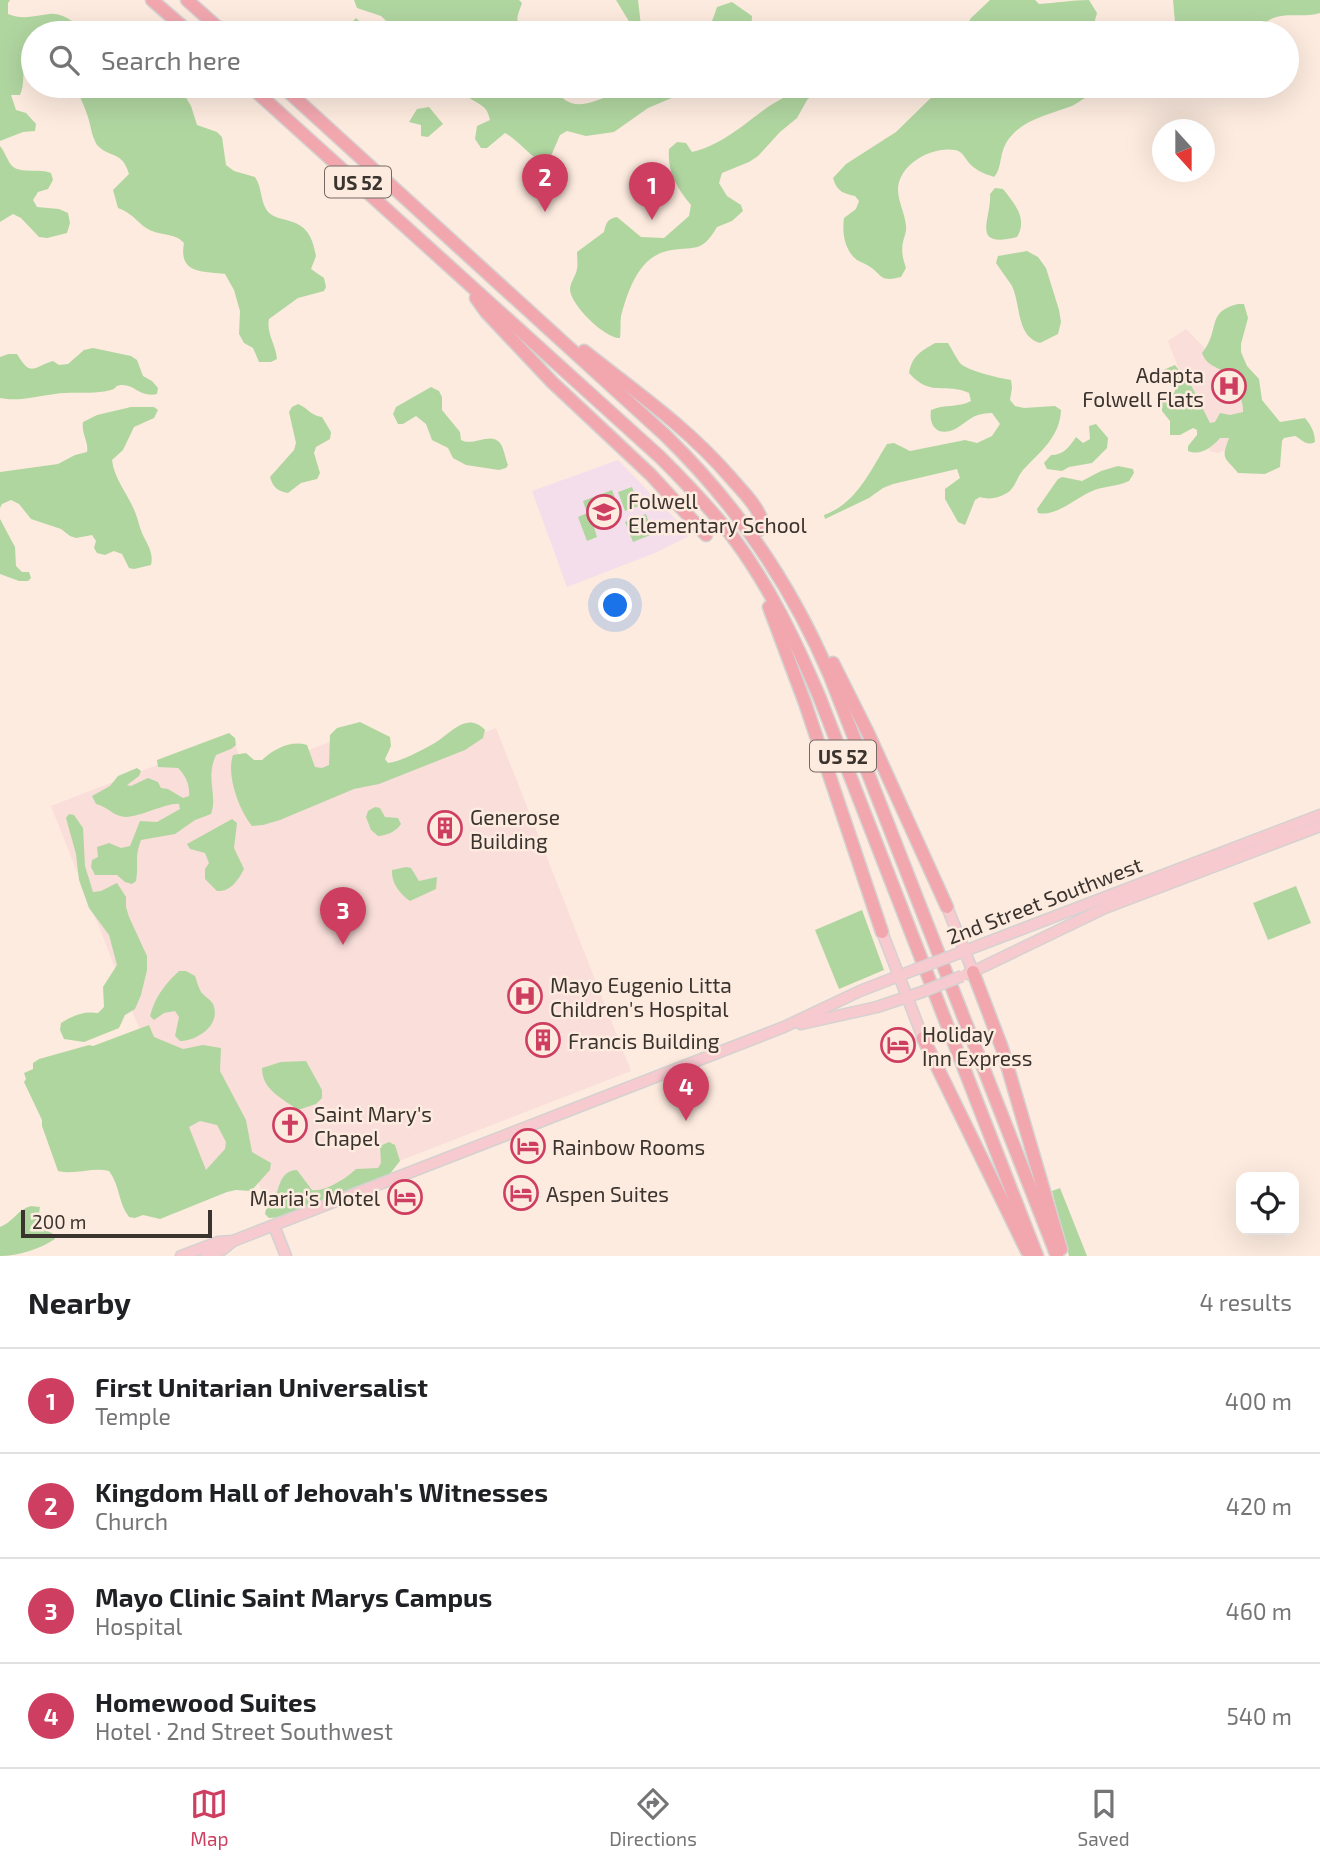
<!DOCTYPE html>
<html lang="en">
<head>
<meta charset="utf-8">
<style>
  body { margin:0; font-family:"Exo 2",sans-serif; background:#f6f6f6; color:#202124 }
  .controls { position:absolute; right:21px; bottom:21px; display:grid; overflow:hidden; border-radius:14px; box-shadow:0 7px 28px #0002 }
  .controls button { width:63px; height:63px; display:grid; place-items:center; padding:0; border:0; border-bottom:2px solid #e0e0e0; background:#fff; color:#202124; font:35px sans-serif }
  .compass { position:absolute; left:1152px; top:119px; width:63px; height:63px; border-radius:50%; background:#fff; box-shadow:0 7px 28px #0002; rotate:159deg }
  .scale { position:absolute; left:21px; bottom:18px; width:191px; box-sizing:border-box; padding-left:7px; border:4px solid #3a332e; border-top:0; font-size:19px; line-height:24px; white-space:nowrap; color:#3a332e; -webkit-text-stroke:5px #fdebdf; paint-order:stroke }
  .you { position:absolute; left:616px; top:606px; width:24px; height:24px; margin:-18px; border:5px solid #fff; border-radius:50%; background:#1a73e8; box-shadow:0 0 0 10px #1a73e833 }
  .badge { display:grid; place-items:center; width:46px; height:46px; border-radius:50%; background:#ce3e60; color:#fff; font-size:23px; font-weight:700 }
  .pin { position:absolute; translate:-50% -58px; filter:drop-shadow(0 2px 4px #0008) }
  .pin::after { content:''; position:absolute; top:37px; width:24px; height:21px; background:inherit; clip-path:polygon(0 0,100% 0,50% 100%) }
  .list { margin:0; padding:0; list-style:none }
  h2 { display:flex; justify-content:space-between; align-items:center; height:91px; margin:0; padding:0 28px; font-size:30px }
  h2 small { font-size:23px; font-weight:400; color:#757577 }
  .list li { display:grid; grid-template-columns:46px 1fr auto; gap:21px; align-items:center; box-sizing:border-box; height:105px; padding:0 28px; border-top:2px solid #e0e0e0 }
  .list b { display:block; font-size:26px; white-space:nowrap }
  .list p { margin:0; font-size:23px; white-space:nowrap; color:#757577 }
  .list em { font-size:23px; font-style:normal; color:#757577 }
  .icon { flex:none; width:38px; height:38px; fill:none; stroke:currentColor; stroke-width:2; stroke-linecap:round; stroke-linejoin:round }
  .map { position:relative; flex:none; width:1320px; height:1256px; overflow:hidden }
  .search { position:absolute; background:#fff; box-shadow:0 7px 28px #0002; left:21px; right:21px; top:21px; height:77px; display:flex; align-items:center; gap:18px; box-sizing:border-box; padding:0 24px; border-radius:38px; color:#757577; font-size:26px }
  .sheet { height:511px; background:#fff }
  nav { display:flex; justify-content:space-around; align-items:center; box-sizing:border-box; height:98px; border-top:2px solid #e0e0e0; background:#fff; font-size:19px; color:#757577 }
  nav a { display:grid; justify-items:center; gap:4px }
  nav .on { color:#ce3e60 }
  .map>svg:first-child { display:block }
</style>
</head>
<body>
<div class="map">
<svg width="1320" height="1256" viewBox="0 0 1320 1256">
  <rect width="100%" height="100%" fill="#fdebdf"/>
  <polygon fill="#f4deeb" points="618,460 685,529 689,536 655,553 567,587 532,491"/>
  <g fill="#f9deda">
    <polygon points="1186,329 1214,358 1224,355 1267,434 1218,453 1210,451 1168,341"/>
    <polygon points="369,727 387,771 496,728 631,1071 270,1211 249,1159 207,1175 149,1026 140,1029 137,1023 51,806 232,736 246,774"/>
  </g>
  <g fill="#b0d6a0" fill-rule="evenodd">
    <path d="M 0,0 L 10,0 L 8,3 L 8,14 C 23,20 34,16 49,14 C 64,12 78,26 91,33 L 33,33 L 33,58 L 25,62 C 22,74 25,84 20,95 L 11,95 L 16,110 L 26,113 L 36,124 L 35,131 L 23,132 L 0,141 Z"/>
    <path d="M 354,0 L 519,0 L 522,3 C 518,15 513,22 524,33 L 399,33 L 381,16 L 357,8 Z"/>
    <polygon points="616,0 638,0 641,26 635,30 633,28"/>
    <path d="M 990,0 L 1035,0 L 1039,4 C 1056,3 1072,0 1089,0 L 1097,13 L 1094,24 L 1095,33 L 967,33 L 970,19 Z"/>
    <path d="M 1173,0 L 1320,0 L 1320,13 C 1302,19 1280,10 1265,23 L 1266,33 L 1176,33 Z"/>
    <path d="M 732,2 L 752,16 L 751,33 L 702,33 C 711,28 714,16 717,7 Z"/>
    <polygon points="356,18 372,33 342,33"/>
    <path d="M 76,86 L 179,86 L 191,106 L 197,125 L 217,132 L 222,137 L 226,165 L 234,171 L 255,177 C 262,188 260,198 266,209 C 278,228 309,209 316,256 L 311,269 L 324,278 L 326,287 L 324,291 L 298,298 L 269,319 C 266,333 276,345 277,359 L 271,362 L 259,362 L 253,348 L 244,343 L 239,334 L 240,311 L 234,290 L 225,274 C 204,271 178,275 184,243 C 175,233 164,236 152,231 C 139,226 135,214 118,208 L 113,190 L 129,174 C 122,150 110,159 97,145 C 94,140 92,134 91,129 C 88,112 81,101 76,86 Z"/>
    <path d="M 458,86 L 554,86 C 573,125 609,90 635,86 C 656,83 679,86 700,86 L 648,108 L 614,132 L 586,136 L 567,131 L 560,135 L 551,156 L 544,162 C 529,157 520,141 505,133 L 487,148 L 481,148 L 475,139 L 477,126 L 490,120 C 487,106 482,106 471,99 C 466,97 462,90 458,86 Z"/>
    <path d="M 798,86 L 823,86 L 807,100 L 797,118 L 780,132 L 758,156 L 749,162 L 722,173 L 719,183 L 727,196 L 741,205 L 743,211 L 732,221 L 717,227 C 701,255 694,245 667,251 C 638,258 628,291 621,316 C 620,323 621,331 620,338 C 605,339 571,305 570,290 C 570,282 576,276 577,269 C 578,264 577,257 577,252 L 604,232 C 606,223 607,219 617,217 L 641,237 L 664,238 L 689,216 L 691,205 C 677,188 667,172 669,149 L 677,142 L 686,143 L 692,152 C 718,146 740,128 761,112 C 771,104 784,98 795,91 Z"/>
    <path d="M 943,86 L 1116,86 C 1108,89 1099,91 1090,95 C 1082,99 1075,106 1066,108 C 1048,115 1027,119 1013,134 C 997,150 1004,166 994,177 C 985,174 977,171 970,164 C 965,159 963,151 955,150 C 932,146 899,164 898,189 C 898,202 905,213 906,226 C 907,231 904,237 903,242 C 901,252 903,259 906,268 L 901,277 C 878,283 883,274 867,265 C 864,263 860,262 857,260 C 844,250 842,232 844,218 L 856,209 L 859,201 L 855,196 C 842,193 837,191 833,178 L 846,164 L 896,132 Z"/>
    <polygon points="429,107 443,124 428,137 421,136 421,125 409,122 417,109"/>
    <path d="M 0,146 C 5,152 7,160 12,166 C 21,174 39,168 51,173 L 53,180 L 48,189 L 38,192 L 33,200 L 37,207 L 59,209 L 68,213 L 70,223 L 67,233 L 47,238 L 39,237 L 21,218 L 13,214 L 0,222 Z"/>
    <path d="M 995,188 L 1003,189 C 1015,204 1028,219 1017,237 C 969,249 992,218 990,194 Z"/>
    <path d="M 1027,251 L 1038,257 L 1046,268 L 1059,310 L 1061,322 L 1058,334 L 1040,343 C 1016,336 1021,305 1012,286 C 1007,278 1001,271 996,263 L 998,256 Z"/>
    <path d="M 1238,304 L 1244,304 L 1248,318 L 1241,344 L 1241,352 L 1247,366 L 1259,379 L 1262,400 L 1280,422 L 1305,418 C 1311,425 1315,433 1315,442 C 1306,447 1302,439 1295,436 L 1284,438 L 1282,441 L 1280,467 L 1265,474 L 1238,473 C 1224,456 1221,460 1229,438 L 1220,438 C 1211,448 1201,456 1188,451 L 1188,446 L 1197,435 L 1197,430 L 1193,428 L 1180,435 L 1170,435 L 1170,421 L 1162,411 L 1162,399 L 1174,393 L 1176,388 L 1174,381 L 1163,370 L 1175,365 L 1192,387 L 1210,423 L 1215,422 L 1220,413 L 1230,415 L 1243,412 C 1244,402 1236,382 1228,375 C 1218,366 1207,367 1202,353 C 1221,330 1205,312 1238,304 Z"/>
    <path d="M 935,343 L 948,343 C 952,349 956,358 960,363 C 967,371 999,378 1011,380 L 1012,388 L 1010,400 L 1015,406 L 1024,408 L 1055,406 L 1061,410 C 1060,437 1040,452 1023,470 C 1017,477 1015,488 1007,493 C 999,498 989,500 980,497 L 975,500 L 965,525 L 958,522 L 945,499 L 945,489 L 960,478 L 957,469 L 893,484 L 883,488 L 869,498 L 825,519 L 824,515 C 857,503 870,471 887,444 L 894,443 L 910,451 L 965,440 L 977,443 L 992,436 L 1000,424 L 992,413 C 986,413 980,414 975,416 C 967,420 958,429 950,431 C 934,435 929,422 931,410 C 944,404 958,408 971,401 L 969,393 C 946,382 931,398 909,373 C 912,356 921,351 935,343 Z"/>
    <path d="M 93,348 L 131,356 L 137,360 L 143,376 L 152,381 L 158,388 L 157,394 C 140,398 135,384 121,385 C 111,387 120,387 111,390 C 93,395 73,391 55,394 C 37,396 19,402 0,398 L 0,357 L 8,354 L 17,354 C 31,378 33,367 53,361 L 59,365 L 68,364 L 84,350 Z"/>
    <path d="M 431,387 L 439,391 L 442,397 L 442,410 L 460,432 L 461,440 C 473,447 491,431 500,443 C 504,448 505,458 508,465 L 506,468 L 499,470 L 466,465 L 453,458 L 448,448 L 432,440 L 426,424 L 416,416 L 403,424 L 398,424 L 393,414 L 396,407 Z"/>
    <path d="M 298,404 C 308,408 311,416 322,417 L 331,432 L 330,439 L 316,447 L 314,453 L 320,473 L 317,479 L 301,483 L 288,493 C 277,491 273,487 270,477 L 294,450 L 296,443 L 289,412 L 292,407 Z"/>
    <path d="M 131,407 L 154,407 L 158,410 L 154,418 L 134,427 L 123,450 L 112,460 C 114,479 128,494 135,512 C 138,519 139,526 142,533 C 147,544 154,553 151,565 L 134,569 L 129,568 L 122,554 L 114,551 L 105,555 L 97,553 L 94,548 L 96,541 L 92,535 L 76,538 L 70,536 L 61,529 L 31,519 L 19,504 L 11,500 L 2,504 L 0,508 L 0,472 L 58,464 L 75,455 L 87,452 C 89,442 81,433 83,422 L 97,415 Z"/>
    <path d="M 1096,424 L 1108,438 L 1107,448 L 1092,463 L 1069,467 L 1062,471 L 1047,469 L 1044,463 L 1051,455 C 1064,455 1069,447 1076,437 L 1083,443 L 1090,439 L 1089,426 Z"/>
    <path d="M 1118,466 L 1133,469 L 1134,473 L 1129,481 C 1116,487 1102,486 1090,492 C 1075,499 1055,517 1038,513 L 1037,509 L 1058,479 L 1062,477 L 1082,481 L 1101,471 Z"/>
    <polygon points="632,487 639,506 625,511 618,492"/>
    <polygon points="612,490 622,517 594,527 597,537 587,541 578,517 587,513 583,501"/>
    <polygon points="646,514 653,534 633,542 625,522"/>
    <polygon points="0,519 15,547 16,566 22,572 29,572 31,578 28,581 19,581 0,574"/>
    <path d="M 360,722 L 390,737 L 391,746 L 385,759 L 388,763 C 402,761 420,751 433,744 C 449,736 466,710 485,730 L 483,738 L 465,750 L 379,784 L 354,789 L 280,820 L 263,825 L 252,826 C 239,810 226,775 233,755 L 246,753 L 254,760 L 262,760 C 274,749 291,740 307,745 L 315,767 L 322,768 L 329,765 L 330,735 L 337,728 Z"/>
    <path d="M 229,733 L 235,738 L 236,745 L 231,749 L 216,755 C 205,779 218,795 211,814 L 195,820 L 175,834 L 141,840 C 134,859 139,863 136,881 L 132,884 L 125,882 L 117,875 L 95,875 L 91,867 L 92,860 L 98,857 L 97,847 L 109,843 L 121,848 L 130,846 L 140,821 L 157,822 L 180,809 L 179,804 C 169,802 140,817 126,817 C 114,817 107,806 96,804 L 92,796 L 110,786 L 118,776 L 137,768 L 141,771 L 139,776 L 127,785 L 131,786 L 148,778 L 158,782 L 161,788 L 168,789 L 183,798 L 189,796 C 190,785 186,776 178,768 L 158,767 L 157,760 Z"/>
    <path d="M 375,807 L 380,808 L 385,817 L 398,818 L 401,824 C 397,831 386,836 378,836 L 371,830 L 366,817 L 368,811 Z"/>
    <path d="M 69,814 L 74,815 L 83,828 L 85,866 L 93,892 L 101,891 L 117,883 L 126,897 L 126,907 L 129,917 L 147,956 L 147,970 L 141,995 L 135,1009 L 125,1015 L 119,1028 L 84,1042 L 64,1039 L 60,1030 L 61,1023 C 74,1015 83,1011 98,1013 L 104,1007 L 103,987 L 117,965 L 109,935 L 89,908 L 79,880 L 76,854 L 66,818 Z"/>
    <path d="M 232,819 L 237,823 L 234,848 L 244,869 C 238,880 231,892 217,891 L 205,879 L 205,869 L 209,863 L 205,853 L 190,849 L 187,844 Z"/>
    <path d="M 406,867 L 411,868 L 419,881 L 437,877 L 436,889 L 410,901 C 400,894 391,883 392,870 Z"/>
    <polygon points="1296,886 1311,923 1268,940 1253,903"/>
    <polygon points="862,910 884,970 839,989 815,930"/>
    <path d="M 179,971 L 186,971 L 195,976 C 197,981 198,987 201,992 C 204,996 210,999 213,1004 C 222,1025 197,1041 180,1041 L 175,1036 L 179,1017 L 175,1011 L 164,1013 L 154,1020 L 150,1016 C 155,997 165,984 179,971 Z"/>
    <path d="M 149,1025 L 154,1037 L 183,1049 L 203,1045 L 221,1048 L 220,1071 L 246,1120 L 252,1152 L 271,1163 L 270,1170 L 251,1191 L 236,1190 L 227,1192 L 160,1219 L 143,1215 L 135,1218 L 129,1217 C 118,1203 120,1185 109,1171 C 93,1167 76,1175 58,1171 L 42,1126 L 42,1120 L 24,1082 L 26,1079 L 24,1073 L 33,1069 L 33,1063 L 39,1059 L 89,1045 L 93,1046 ZM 200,1121 L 217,1125 L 226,1142 L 225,1149 L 206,1170 L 189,1127 Z"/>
    <path d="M 306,1061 L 322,1090 L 322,1098 L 316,1104 L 298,1110 C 282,1098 262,1090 262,1068 L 281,1062 Z"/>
    <path d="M 389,1142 L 395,1145 L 400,1161 L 385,1180 L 282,1217 L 269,1218 L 265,1214 C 266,1206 270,1206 274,1200 C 280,1188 279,1171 297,1170 L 312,1190 C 325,1192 347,1178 356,1169 L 378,1168 L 381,1163 L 380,1146 Z"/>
    <polygon points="1060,1188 1087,1256 1069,1256 1052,1191"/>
    <path d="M 31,1206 L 40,1207 L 38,1220 L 40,1228 L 52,1233 L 55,1239 C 40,1249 18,1256 0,1256 L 0,1227 C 13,1222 17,1210 31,1206 Z"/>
  </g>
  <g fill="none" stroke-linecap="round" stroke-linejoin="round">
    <g stroke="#d4d2d1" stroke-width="13">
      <g id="major">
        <polyline points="947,907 973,972"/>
        <polyline points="882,932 923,1038"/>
        <polyline points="954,955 1320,815"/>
        <polyline points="968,974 1105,908 1320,826"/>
        <polyline points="801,1024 877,1007 922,992"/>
        <polyline points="274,1226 286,1256"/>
        <polyline points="181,1256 218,1242 233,1241"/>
        <polyline points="206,1256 222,1250 233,1241 784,1027 860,991 914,970"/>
      </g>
    </g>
    <g stroke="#d4d2d1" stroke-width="15">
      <g id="highway">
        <polyline points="152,0 190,33"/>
        <polyline points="187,0 224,33"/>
        <path d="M 250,86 L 660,457 C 685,482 710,508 732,536 C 769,585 795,640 819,696 L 1037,1256"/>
        <path d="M 282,86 L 665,435 C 737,505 791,584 830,676 L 1057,1256"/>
        <polyline points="476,298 486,312 552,382 651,475 706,535"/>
        <path d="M 584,351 C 636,392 687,427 731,478 C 742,491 757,505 762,521 L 758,531"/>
        <polyline points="769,607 805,703 882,932"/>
        <polyline points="833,663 868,733 947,907"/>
        <polyline points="973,972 1002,1048 1061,1249"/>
        <polyline points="923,1038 1027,1251"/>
      </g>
    </g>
    <use href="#major" stroke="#f7cacf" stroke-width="10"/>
    <use href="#highway" stroke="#f2a7af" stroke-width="12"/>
    <g stroke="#d4d2d1" stroke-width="13" stroke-linecap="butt">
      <g id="major-bridge">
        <polyline points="914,970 954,955"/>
        <polyline points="922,992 962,976"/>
      </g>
    </g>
    <use href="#major-bridge" stroke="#f7cacf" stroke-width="10"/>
  </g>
  <defs>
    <g id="hospital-ring" transform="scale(1.75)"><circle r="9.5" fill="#fdebdf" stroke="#ce3e60" stroke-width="1.5"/><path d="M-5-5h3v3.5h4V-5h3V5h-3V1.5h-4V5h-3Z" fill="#ce3e60"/></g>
    <g id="school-ring" transform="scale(1.75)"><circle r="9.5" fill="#fdebdf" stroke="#ce3e60" stroke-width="1.5"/><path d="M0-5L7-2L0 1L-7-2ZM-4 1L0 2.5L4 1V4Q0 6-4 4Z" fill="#ce3e60"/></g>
    <g id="building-ring" transform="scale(1.75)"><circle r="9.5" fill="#fdebdf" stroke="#ce3e60" stroke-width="1.5"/><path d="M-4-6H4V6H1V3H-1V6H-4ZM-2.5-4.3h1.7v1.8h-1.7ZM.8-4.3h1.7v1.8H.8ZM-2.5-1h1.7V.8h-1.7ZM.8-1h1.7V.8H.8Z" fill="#ce3e60"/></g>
    <g id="hotel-ring" transform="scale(1.75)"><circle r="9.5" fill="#fdebdf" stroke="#ce3e60" stroke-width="1.5"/><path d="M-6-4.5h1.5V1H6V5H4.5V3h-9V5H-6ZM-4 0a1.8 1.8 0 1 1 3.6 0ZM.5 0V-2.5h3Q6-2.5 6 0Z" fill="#ce3e60"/></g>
    <g id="church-ring" transform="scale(1.75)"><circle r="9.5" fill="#fdebdf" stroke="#ce3e60" stroke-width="1.5"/><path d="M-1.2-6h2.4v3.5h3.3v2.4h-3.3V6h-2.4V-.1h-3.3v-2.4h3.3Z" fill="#ce3e60"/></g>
  </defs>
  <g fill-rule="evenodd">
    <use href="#hospital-ring" x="1229" y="386"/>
    <use href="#school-ring" x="604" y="512"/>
    <use href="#building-ring" x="445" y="828"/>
    <use href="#hospital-ring" x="525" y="996"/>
    <use href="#building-ring" x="543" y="1040"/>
    <use href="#hotel-ring" x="898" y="1045"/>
    <use href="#church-ring" x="290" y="1125"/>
    <use href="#hotel-ring" x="528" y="1146"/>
    <use href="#hotel-ring" x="521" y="1193"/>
    <use href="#hotel-ring" x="405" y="1197"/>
  </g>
  <g text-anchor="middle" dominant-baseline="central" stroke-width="5" stroke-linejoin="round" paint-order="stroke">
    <g fill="#fdebdf" stroke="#746a63" stroke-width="2">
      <rect x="325" y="166.5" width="66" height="31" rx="5"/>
      <rect x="810" y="740.5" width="66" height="31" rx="5"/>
    </g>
    <g font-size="19" font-weight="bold" fill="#3a332e">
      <text x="358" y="182">US 52</text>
      <text x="843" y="756">US 52</text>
    </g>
    <g font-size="21" fill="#3a332e" stroke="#fdebdf" text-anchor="start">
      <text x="1204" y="374" text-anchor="end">Adapta<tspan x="1204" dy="24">Folwell Flats</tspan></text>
      <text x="628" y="500">Folwell<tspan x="628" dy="24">Elementary School</tspan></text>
      <text x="470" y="816">Generose<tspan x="470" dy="24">Building</tspan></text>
      <text x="550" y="984">Mayo Eugenio Litta<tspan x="550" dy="24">Children's Hospital</tspan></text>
      <text x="922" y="1033">Holiday<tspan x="922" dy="24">Inn Express</tspan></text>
      <text x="568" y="1040">Francis Building</text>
      <text x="314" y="1113">Saint Mary's<tspan x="314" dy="24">Chapel</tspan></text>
      <text x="552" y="1146">Rainbow Rooms</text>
      <text x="546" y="1193">Aspen Suites</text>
      <text x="380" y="1197" text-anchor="end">Maria's Motel</text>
    </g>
    <g font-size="21" fill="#3a332e" stroke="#fdebdf">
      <text transform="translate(1044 900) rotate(-21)">2nd Street Southwest</text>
    </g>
  </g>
</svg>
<div class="controls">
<button><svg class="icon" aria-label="locate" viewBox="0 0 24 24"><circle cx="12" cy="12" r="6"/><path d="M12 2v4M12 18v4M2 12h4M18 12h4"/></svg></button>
</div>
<svg class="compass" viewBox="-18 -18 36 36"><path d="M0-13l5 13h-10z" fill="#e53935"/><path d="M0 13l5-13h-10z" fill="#757577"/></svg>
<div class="scale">200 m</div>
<div class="you"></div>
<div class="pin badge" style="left:652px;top:220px">1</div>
<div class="pin badge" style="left:545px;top:212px">2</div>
<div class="pin badge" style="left:343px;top:945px">3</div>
<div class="pin badge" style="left:686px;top:1121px">4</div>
<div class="search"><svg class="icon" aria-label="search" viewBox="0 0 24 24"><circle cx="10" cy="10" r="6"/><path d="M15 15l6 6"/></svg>Search here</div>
</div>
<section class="sheet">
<h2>Nearby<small>4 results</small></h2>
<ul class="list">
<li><span class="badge">1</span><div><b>First Unitarian Universalist</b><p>Temple</p></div><em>400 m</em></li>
<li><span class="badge">2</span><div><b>Kingdom Hall of Jehovah's Witnesses</b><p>Church</p></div><em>420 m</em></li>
<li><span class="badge">3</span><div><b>Mayo Clinic Saint Marys Campus</b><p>Hospital</p></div><em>460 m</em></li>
<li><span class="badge">4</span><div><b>Homewood Suites</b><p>Hotel · 2nd Street Southwest</p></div><em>540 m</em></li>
</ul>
</section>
<nav>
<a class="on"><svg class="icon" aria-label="map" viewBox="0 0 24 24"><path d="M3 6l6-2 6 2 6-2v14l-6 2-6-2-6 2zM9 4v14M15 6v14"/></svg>Map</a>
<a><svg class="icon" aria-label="directions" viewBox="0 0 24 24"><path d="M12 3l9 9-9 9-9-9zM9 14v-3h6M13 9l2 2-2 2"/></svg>Directions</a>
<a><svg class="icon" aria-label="saved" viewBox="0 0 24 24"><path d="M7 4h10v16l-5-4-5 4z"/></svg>Saved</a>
</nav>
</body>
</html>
